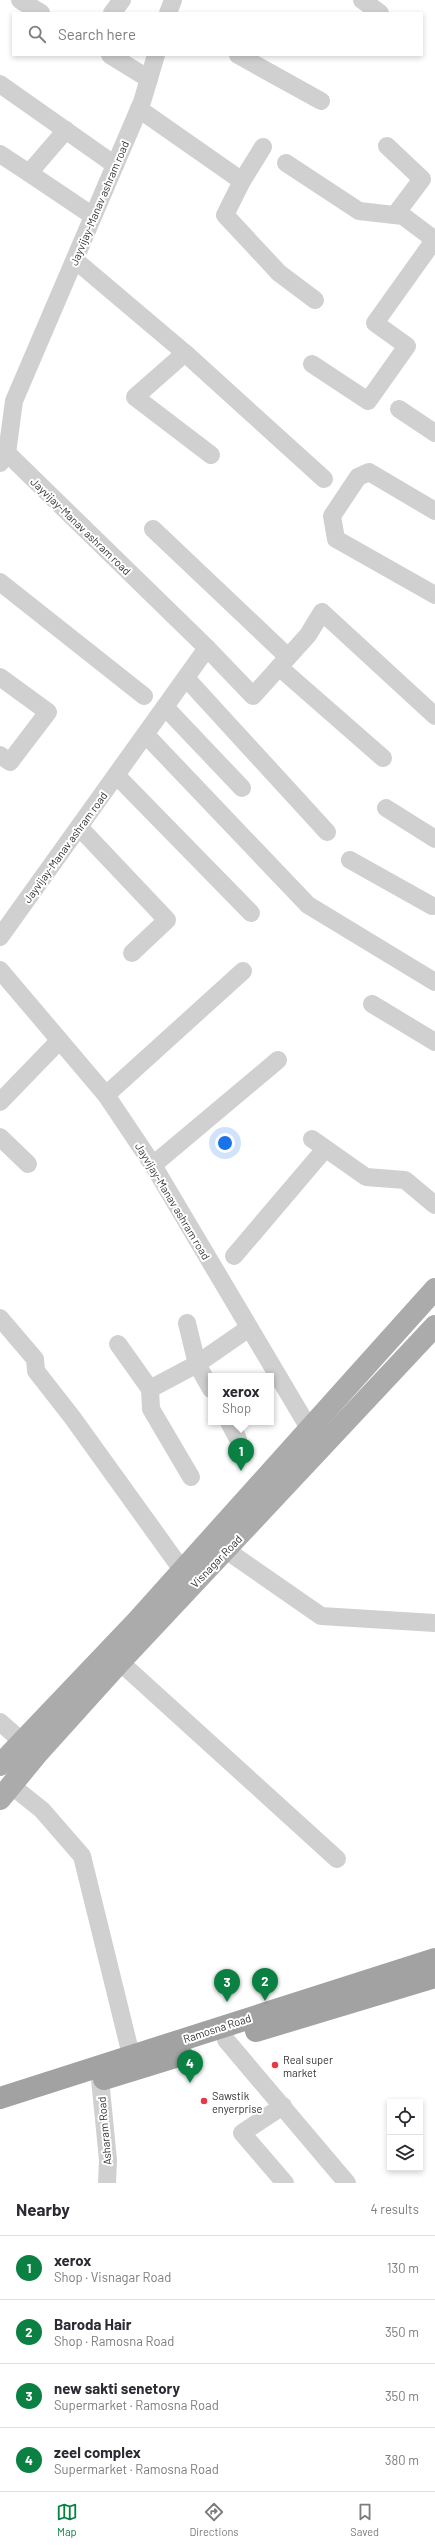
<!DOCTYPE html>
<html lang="en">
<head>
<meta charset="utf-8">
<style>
  body { margin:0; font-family:Barlow,sans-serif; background:#f2f2f3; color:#2b2b33 }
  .controls { position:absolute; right:12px; bottom:12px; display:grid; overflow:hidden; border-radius:0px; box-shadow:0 2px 6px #0003 }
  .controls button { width:36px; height:36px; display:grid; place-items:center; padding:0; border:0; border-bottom:1px solid #e1e1e2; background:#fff; color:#2b2b33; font:20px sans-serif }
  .you { position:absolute; left:225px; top:1143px; width:14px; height:14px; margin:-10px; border:3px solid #fff; border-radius:50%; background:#1a73e8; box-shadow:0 0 0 6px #1a73e833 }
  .badge { display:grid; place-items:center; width:26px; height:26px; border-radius:50%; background:#0b8043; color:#fff; font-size:13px; font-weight:700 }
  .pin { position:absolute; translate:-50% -33px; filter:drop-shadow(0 1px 2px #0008) }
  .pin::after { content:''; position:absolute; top:21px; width:14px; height:12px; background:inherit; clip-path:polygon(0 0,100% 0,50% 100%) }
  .popup { position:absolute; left:208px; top:1373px; width:66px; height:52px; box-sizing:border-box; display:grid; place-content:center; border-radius:0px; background:#fff; filter:drop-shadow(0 1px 3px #0005); font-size:13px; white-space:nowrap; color:#7c7c81 }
  .popup b { font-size:15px; color:#2b2b33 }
  .popup::after { content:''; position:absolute; left:50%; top:100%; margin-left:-8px; border:8px solid transparent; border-top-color:#fff }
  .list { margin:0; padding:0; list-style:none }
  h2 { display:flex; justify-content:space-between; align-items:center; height:52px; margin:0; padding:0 16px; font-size:17px }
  h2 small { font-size:13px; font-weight:400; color:#7c7c81 }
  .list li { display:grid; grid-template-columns:26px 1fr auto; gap:12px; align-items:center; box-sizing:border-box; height:64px; padding:0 16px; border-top:1px solid #e1e1e2 }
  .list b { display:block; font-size:15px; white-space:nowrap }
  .list p { margin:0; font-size:13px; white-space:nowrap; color:#7c7c81 }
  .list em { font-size:13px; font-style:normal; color:#7c7c81 }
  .icon { flex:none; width:22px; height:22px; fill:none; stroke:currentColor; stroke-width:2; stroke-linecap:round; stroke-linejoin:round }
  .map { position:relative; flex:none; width:435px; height:2183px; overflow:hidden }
  .search { position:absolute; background:#fff; box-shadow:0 2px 6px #0003; left:12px; right:12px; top:12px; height:44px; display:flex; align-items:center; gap:10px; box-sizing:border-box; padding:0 14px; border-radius:0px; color:#7c7c81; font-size:15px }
  .sheet { height:308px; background:#fff }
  nav { display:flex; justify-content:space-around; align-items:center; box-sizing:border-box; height:56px; border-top:1px solid #e1e1e2; background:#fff; font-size:11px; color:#7c7c81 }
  nav a { display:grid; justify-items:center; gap:2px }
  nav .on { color:#0b8043 }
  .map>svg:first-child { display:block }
</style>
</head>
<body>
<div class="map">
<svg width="435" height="2183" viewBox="0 0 435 2183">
  <rect width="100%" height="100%" fill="#fff"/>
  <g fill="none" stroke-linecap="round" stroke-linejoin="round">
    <g stroke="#d0d0d0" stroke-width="18">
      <polyline points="20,0 41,13"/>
      <polyline points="362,0 380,13"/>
      <polyline points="112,13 122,0"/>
      <polyline points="168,13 173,0"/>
      <polyline points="110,55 149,79"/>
      <polyline points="238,55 321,101"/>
      <polyline points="0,84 115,165"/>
      <polyline points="139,109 242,181 225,215 279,273 315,300"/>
      <polyline points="66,130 29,173 93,216"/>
      <polyline points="387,146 422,179 395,215"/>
      <polyline points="0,154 29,173"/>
      <polyline points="286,163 359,211 403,216 435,240"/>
      <polyline points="242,181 263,147"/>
      <polyline points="75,260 185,353 324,479"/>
      <polyline points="185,353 135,397 211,455"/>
      <polyline points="312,364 368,401 407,346 375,323 435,239"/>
      <polyline points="399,409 435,433"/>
      <polyline points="0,463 7,453 14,401 142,102 156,55"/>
      <polyline points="435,511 369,472 358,477 332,516 336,539 435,595"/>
      <polyline points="153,529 288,657"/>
      <polyline points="0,582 144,696"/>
      <polyline points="207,648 253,696 308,635 322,612 435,716"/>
      <polyline points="279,667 383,758"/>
      <polyline points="0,677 48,712 10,762 0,755"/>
      <polyline points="186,678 327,832"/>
      <polyline points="165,707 242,788"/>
      <polyline points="146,735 308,905 435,982"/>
      <polyline points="116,775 251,913"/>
      <polyline points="386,808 435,839"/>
      <polyline points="79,827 167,920 132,953"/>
      <polyline points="350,860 432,906"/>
      <polyline points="0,937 207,648 7,453"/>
      <polyline points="0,970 106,1095 153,1165 316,1440"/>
      <polyline points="372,1004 435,1042"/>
      <polyline points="106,1095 243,971"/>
      <polyline points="0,1102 59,1041"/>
      <polyline points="0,1137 28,1164"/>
      <polyline points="312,1139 366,1177 405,1180 435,1205"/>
      <polyline points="153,1165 278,1060"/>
      <polyline points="234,1256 325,1149"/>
      <polyline points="0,1318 35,1359 36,1371 72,1417 190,1581"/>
      <polyline points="187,1323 197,1364 249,1328"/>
      <polyline points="118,1344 150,1389 151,1409 191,1477"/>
      <polyline points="150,1389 197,1364 211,1389"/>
      <polyline points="229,1422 238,1439"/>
      <polyline points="226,1550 321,1616 435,1623"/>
      <polyline points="120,1662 337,1859"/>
      <polyline points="0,1722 33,1751"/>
      <polyline points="12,1786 42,1810 82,1856 131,2055"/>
      <polyline points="226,2040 347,2183"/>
      <polyline points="100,2079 108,2160 107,2183"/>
      <polyline points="283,2106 242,2133 285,2183"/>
    </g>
    <g stroke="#ababab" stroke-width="22">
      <polyline points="0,1765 137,1621 435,1289"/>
      <polyline points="0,1799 37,1754 120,1662 435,1326"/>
    </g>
    <g stroke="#a2a2a2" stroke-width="22">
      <polyline points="256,2031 435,1977"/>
      <polyline points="104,2079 182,2055"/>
      <polyline points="0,2098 435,1959"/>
    </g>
  </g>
  <g fill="#e63946" stroke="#fff" stroke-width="1.5">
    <circle cx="275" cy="2065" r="4"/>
    <circle cx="204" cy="2101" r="4"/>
  </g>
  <g text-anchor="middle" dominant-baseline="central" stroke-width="4" stroke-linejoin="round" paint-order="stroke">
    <g font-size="11" fill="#333" stroke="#fff">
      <text transform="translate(99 203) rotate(-67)">Jayvijay-Manav ashram road</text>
      <text transform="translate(81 526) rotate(44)">Jayvijay-Manav ashram road</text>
      <text transform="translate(65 847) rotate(-54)">Jayvijay-Manav ashram road</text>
      <text transform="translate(173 1201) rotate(59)">Jayvijay-Manav ashram road</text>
      <text transform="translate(216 1561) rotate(-46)">Visnagar Road</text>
      <text transform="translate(217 2028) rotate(-18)">Ramosna Road</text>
      <text transform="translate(104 2131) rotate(-95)">Asharam Road</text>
    </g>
    <g font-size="11" fill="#333" stroke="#fff" text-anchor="start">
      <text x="283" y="2059">Real super<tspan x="283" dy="13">market</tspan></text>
      <text x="212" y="2095">Sawstik<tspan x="212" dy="13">enyerprise</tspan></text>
    </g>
  </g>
</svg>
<div class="controls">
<button><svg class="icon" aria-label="locate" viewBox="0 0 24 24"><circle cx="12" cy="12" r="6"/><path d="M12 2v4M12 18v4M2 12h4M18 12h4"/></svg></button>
<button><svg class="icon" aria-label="layers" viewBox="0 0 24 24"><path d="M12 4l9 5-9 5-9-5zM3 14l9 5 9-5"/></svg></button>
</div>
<div class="you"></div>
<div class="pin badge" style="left:241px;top:1471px">1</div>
<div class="popup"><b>xerox</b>Shop</div>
<div class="pin badge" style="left:265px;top:2001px">2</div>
<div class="pin badge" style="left:227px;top:2002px">3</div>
<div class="pin badge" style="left:190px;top:2083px">4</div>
<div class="search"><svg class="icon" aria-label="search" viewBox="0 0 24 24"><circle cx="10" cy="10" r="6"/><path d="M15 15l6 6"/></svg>Search here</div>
</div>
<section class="sheet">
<h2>Nearby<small>4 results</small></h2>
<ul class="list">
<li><span class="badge">1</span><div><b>xerox</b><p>Shop · Visnagar Road</p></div><em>130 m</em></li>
<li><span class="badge">2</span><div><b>Baroda Hair</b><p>Shop · Ramosna Road</p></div><em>350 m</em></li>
<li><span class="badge">3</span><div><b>new sakti senetory</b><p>Supermarket · Ramosna Road</p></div><em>350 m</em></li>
<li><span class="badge">4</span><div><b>zeel complex</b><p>Supermarket · Ramosna Road</p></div><em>380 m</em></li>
</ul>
</section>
<nav>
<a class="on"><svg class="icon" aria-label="map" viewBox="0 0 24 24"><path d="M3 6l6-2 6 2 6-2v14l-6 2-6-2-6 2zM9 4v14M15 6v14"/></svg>Map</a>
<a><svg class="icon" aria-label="directions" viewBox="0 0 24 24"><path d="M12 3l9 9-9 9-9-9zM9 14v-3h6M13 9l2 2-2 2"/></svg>Directions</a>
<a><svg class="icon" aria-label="saved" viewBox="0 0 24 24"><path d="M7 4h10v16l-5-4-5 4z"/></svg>Saved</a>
</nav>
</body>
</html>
